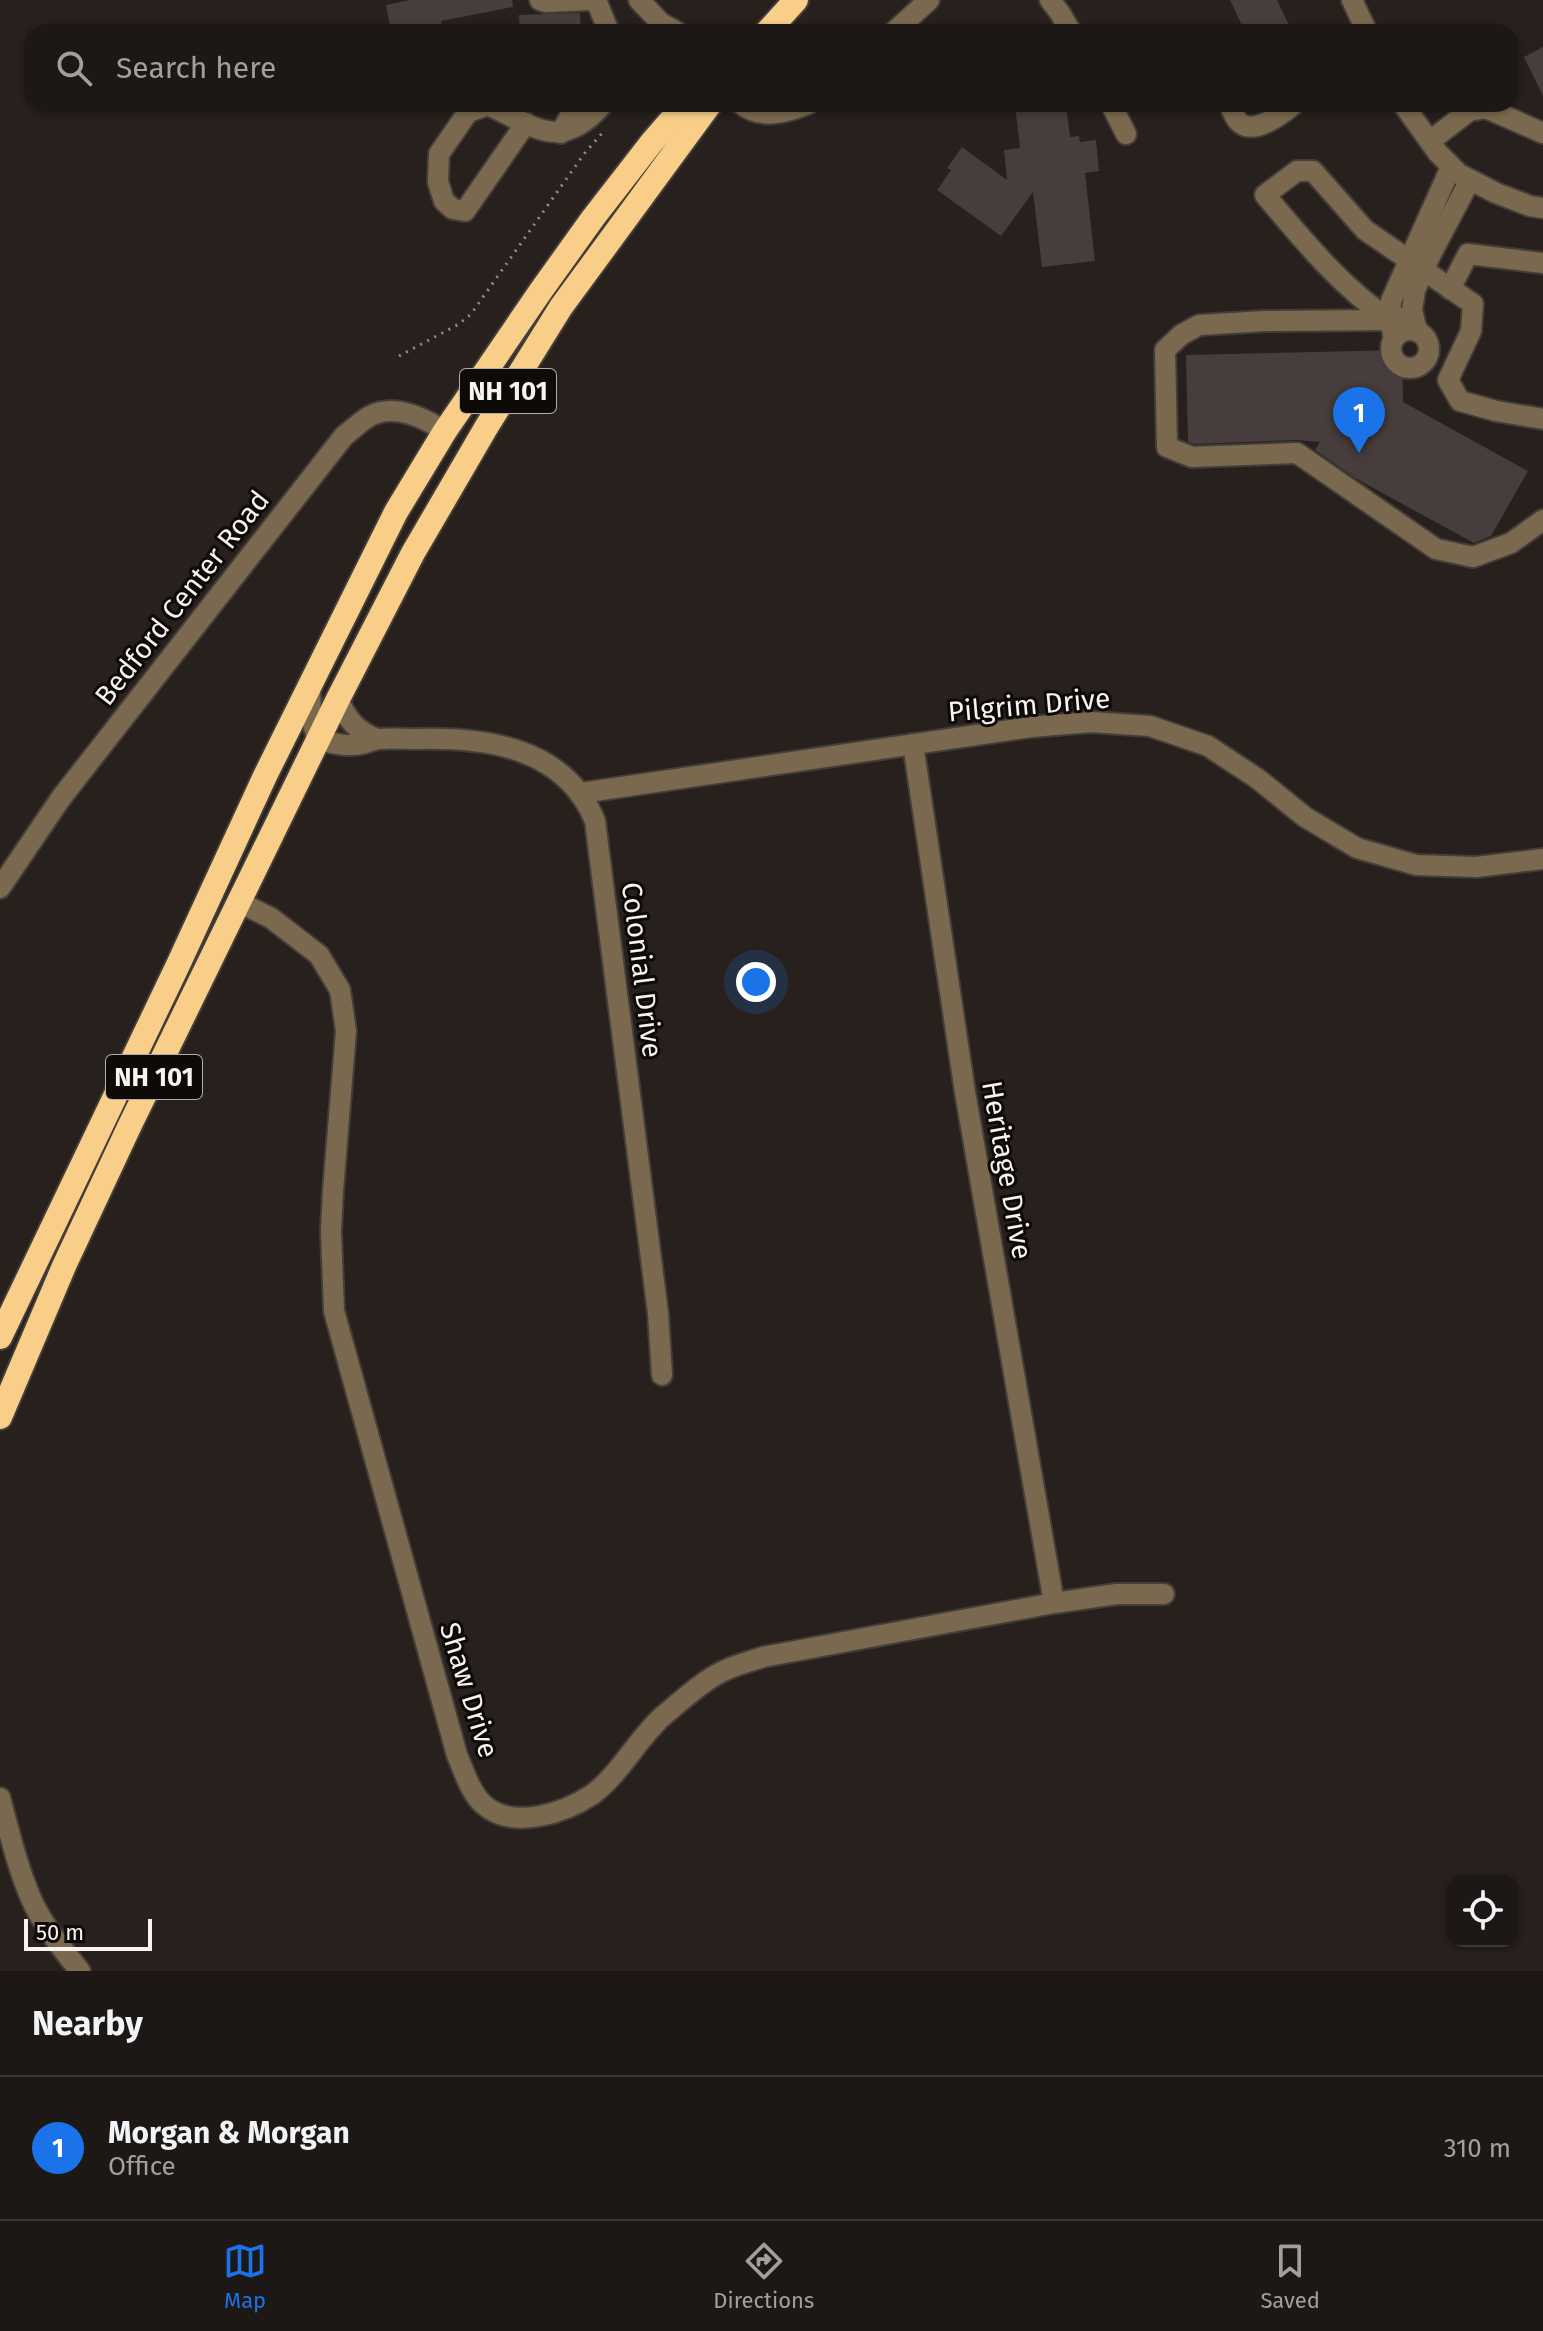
<!DOCTYPE html>
<html lang="en">
<head>
<meta charset="utf-8">
<style>
  body { margin:0; font-family:"Fira Sans",sans-serif; background:#25211e; color:#f1f3f6 }
  .controls { position:absolute; right:24px; bottom:24px; display:grid; overflow:hidden; border-radius:16px; box-shadow:0 2px 6px #0004 }
  .controls button { width:72px; height:72px; display:grid; place-items:center; padding:0; border:0; border-bottom:2px solid #3b3734; background:#1d1815; color:#f1f3f6; font:40px sans-serif }
  .scale { position:absolute; left:24px; bottom:20px; width:128px; box-sizing:border-box; padding-left:8px; border:4px solid #f8f3f0; border-top:0; font-size:22px; line-height:28px; white-space:nowrap; color:#f8f3f0; -webkit-text-stroke:6px #0d0a08; paint-order:stroke }
  .you { position:absolute; left:756px; top:982px; width:28px; height:28px; margin:-20px; border:6px solid #fff; border-radius:50%; background:#1a73e8; box-shadow:0 0 0 12px #1a73e833 }
  .badge { display:grid; place-items:center; width:52px; height:52px; border-radius:50%; background:#1a73e8; color:#fff; font-size:26px; font-weight:700 }
  .pin { position:absolute; translate:-50% -66px; filter:drop-shadow(0 2px 4px #0008) }
  .pin::after { content:''; position:absolute; top:42px; width:28px; height:24px; background:inherit; clip-path:polygon(0 0,100% 0,50% 100%) }
  .list { margin:0; padding:0; list-style:none }
  h2 { display:flex; justify-content:space-between; align-items:center; height:104px; margin:0; padding:0 32px; font-size:34px }
  h2 small { font-size:26px; font-weight:400; color:#a0a0a0 }
  .list li { display:grid; grid-template-columns:52px 1fr auto; gap:24px; align-items:center; box-sizing:border-box; height:144px; padding:0 32px; border-top:2px solid #3b3734 }
  .list b { display:block; font-size:30px; white-space:nowrap }
  .list p { margin:0; font-size:26px; white-space:nowrap; color:#a0a0a0 }
  .list em { font-size:26px; font-style:normal; color:#a0a0a0 }
  .icon { flex:none; width:44px; height:44px; fill:none; stroke:currentColor; stroke-width:2; stroke-linecap:round; stroke-linejoin:round }
  .map { position:relative; flex:none; width:1543px; height:1971px; overflow:hidden }
  .search { position:absolute; background:#1d1815; box-shadow:0 2px 6px #0004; left:24px; right:24px; top:24px; height:88px; display:flex; align-items:center; gap:20px; box-sizing:border-box; padding:0 28px; border-radius:24px; color:#a0a0a0; font-size:30px }
  .sheet { height:248px; background:#1d1815 }
  nav { display:flex; justify-content:space-around; align-items:center; box-sizing:border-box; height:112px; border-top:2px solid #3b3734; background:#1d1815; font-size:22px; color:#a0a0a0 }
  nav a { display:grid; justify-items:center; gap:4px }
  nav .on { color:#1a73e8 }
  .map>svg:first-child { display:block }
</style>
</head>
<body>
<div class="map">
<svg width="1543" height="1971" viewBox="0 0 1543 1971">
  <rect width="100%" height="100%" fill="#27201c"/>
  <g fill="#473d3d">
    <polygon points="410,0 512,0 513,7 441,21 443,32 391,32 386,5"/>
    <polygon points="1230,0 1277,0 1292,32 1245,32"/>
    <polygon points="580,13 581,32 520,32 519,15"/>
    <polygon points="1543,47 1543,96 1524,57"/>
    <polygon points="1015,104 1066,104 1070,137 1079,136 1080,142 1096,140 1099,171 1085,173 1095,261 1042,267 1033,192 1001,236 937,190 951,170 947,168 962,147 1007,180 1004,150 1020,148"/>
    <polygon points="1402,350 1403,402 1528,471 1491,536 1474,543 1355,478 1315,450 1320,442 1296,440 1194,444 1188,442 1186,355"/>
  </g>
  <g fill="none" stroke-linecap="round" stroke-linejoin="round">
    <g stroke="#443e3a" stroke-width="24">
      <g id="minor">
        <polyline points="540,0 546,2 589,0"/>
        <polyline points="596,0 609,32"/>
        <polyline points="639,0 661,23 677,32"/>
        <polyline points="1050,0 1060,13 1071,32"/>
        <polyline points="1352,0 1367,32"/>
        <polyline points="894,32 929,0"/>
        <path d="M 741,104 C 761,120 786,113 808,104"/>
        <polyline points="1111,104 1126,134"/>
        <path d="M 1229,104 C 1232,109 1234,118 1239,122 C 1253,136 1282,114 1294,104"/>
        <polyline points="1403,104 1438,153 1459,174 1496,193 1530,206 1543,208"/>
        <path d="M 526,123 L 465,211 L 453,209 L 444,201 L 438,182 L 439,154 L 468,112 L 488,105 C 536,127 560,153 603,104"/>
        <polyline points="561,133 576,104"/>
        <polyline points="1430,141 1469,111 1486,108 1543,133"/>
        <polyline points="1450,289 1468,254 1543,263"/>
        <path d="M 1413,316 L 1390,320 C 1341,287 1303,240 1265,195 L 1297,171 L 1313,171 L 1365,230 L 1473,304 L 1471,331 L 1448,380 L 1460,401 L 1496,411 L 1543,419"/>
        <polyline points="1390,320 1265,321 1199,325 1181,335 1165,350 1167,447 1192,457 1297,453 1436,549 1473,557 1511,543 1543,520"/>
        <circle cx="1410" cy="349" r="19"/>
        <polyline points="1417,331 1412,310 1415,290 1430,256 1470,180"/>
        <polyline points="1394,338 1390,320 1391,301 1451,167"/>
        <path d="M 310,684 L 311,718 L 318,740 C 332,743 346,747 361,744 C 367,743 372,740 379,739 C 391,738 404,739 416,739 C 486,737 565,747 595,821 L 658,1313 L 662,1375"/>
        <path d="M 338,699 C 347,719 356,731 377,739"/>
        <polyline points="913,744 965,1092 1054,1603"/>
        <polyline points="581,793 1031,727 1091,722 1150,726 1208,746 1258,779 1305,817 1357,848 1416,865 1476,867 1543,859"/>
        <path d="M 0,888 L 61,798 L 344,436 C 352,430 361,421 370,416 C 395,403 424,418 445,431"/>
        <path d="M 239,902 L 271,918 L 319,955 L 340,990 L 346,1031 L 333,1191 L 331,1231 L 334,1311 L 457,1755 C 464,1771 470,1792 483,1804 C 512,1831 565,1813 593,1794 C 620,1774 638,1738 663,1716 C 681,1701 707,1677 728,1669 C 739,1664 752,1661 763,1657 L 1054,1603 L 1117,1594 L 1164,1594"/>
        <path d="M 0,1798 C 10,1834 18,1871 34,1905 C 46,1929 63,1950 80,1971"/>
      </g>
    </g>
    <g stroke="#443e3a" stroke-width="28">
      <g id="highway">
        <polyline points="767,32 796,0"/>
        <polyline points="0,1337 178,965 265,776 396,512 445,431 540,292 593,218 652,142 685,104"/>
        <polyline points="0,1417 64,1266 130,1125 338,699 413,553 487,426 561,307 710,104"/>
      </g>
    </g>
    <polyline stroke="#948e8a" stroke-width="3" stroke-dasharray="2 6" stroke-linecap="butt" points="399,356 459,324 471,314 584,154 604,131"/>
    <use href="#minor" stroke="#7a694e" stroke-width="20"/>
    <use href="#highway" stroke="#f8ce88" stroke-width="24"/>
  </g>
  <g text-anchor="middle" dominant-baseline="central" stroke-width="6" stroke-linejoin="round" paint-order="stroke">
    <g fill="#0d0a08" stroke="#b2adaa" stroke-width="2">
      <rect x="460" y="369" width="96" height="44" rx="6"/>
      <rect x="106" y="1055" width="96" height="44" rx="6"/>
    </g>
    <g font-size="26" font-weight="bold" fill="#f8f3f0">
      <text x="508" y="391">NH 101</text>
      <text x="154" y="1077">NH 101</text>
    </g>
    <g font-size="28" fill="#f8f3f0" stroke="#0d0a08">
      <text transform="translate(182 598) rotate(-52)">Bedford Center Road</text>
      <text transform="translate(1029 705) rotate(-5)">Pilgrim Drive</text>
      <text transform="translate(642 970) rotate(83)">Colonial Drive</text>
      <text transform="translate(1007 1170) rotate(80)">Heritage Drive</text>
      <text transform="translate(469 1690) rotate(73)">Shaw Drive</text>
    </g>
  </g>
</svg>
<div class="controls">
<button><svg class="icon" aria-label="locate" viewBox="0 0 24 24"><circle cx="12" cy="12" r="6"/><path d="M12 2v4M12 18v4M2 12h4M18 12h4"/></svg></button>
</div>
<div class="scale">50 m</div>
<div class="you"></div>
<div class="pin badge" style="left:1359px;top:453px">1</div>
<div class="search"><svg class="icon" aria-label="search" viewBox="0 0 24 24"><circle cx="10" cy="10" r="6"/><path d="M15 15l6 6"/></svg>Search here</div>
</div>
<section class="sheet">
<h2>Nearby<small></small></h2>
<ul class="list">
<li><span class="badge">1</span><div><b>Morgan &amp; Morgan</b><p>Office</p></div><em>310 m</em></li>
</ul>
</section>
<nav>
<a class="on"><svg class="icon" aria-label="map" viewBox="0 0 24 24"><path d="M3 6l6-2 6 2 6-2v14l-6 2-6-2-6 2zM9 4v14M15 6v14"/></svg>Map</a>
<a><svg class="icon" aria-label="directions" viewBox="0 0 24 24"><path d="M12 3l9 9-9 9-9-9zM9 14v-3h6M13 9l2 2-2 2"/></svg>Directions</a>
<a><svg class="icon" aria-label="saved" viewBox="0 0 24 24"><path d="M7 4h10v16l-5-4-5 4z"/></svg>Saved</a>
</nav>
</body>
</html>
